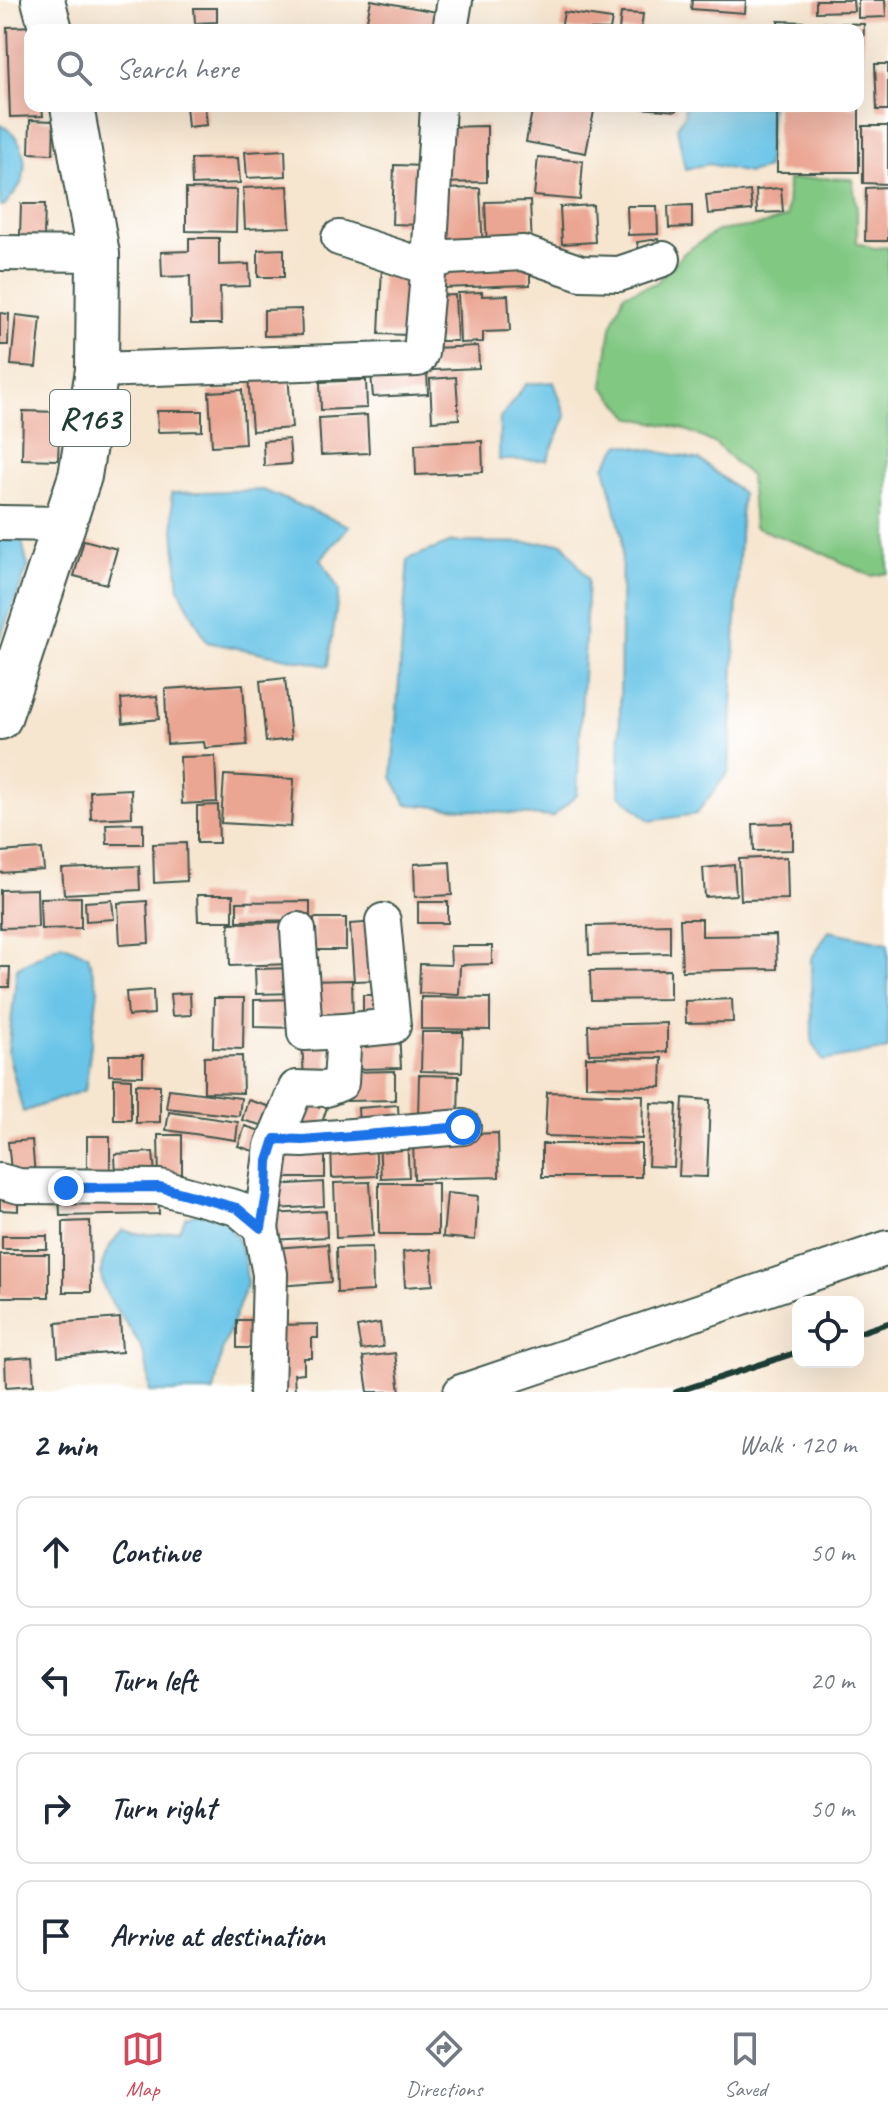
<!DOCTYPE html>
<html lang="en">
<head>
<meta charset="utf-8">
<style>
  body { margin:0; font-family:Caveat,sans-serif; background:#f6f6f7; color:#1f2937 }
  .controls { position:absolute; right:24px; bottom:24px; display:grid; overflow:hidden; border-radius:16px; box-shadow:0 8px 32px #0002 }
  .controls button { width:72px; height:72px; display:grid; place-items:center; padding:0; border:0; border-bottom:2px solid #e0e1e3; background:#fff; color:#1f2937; font:40px sans-serif }
  .stop { position:absolute; width:24px; height:24px; margin:-18px; border:6px solid #1a73e8; border-radius:50%; background:#fff }
  .stop.end { background:#1a73e8; border-color:#fff; box-shadow:0 2px 8px #0008 }
  .list { margin:0; padding:0; list-style:none }
  h2 { display:flex; justify-content:space-between; align-items:center; height:104px; margin:0; padding:0 32px; font-size:34px }
  h2 small { font-size:26px; font-weight:400; color:#747a83 }
  .list li { display:grid; grid-template-columns:52px 1fr auto; gap:24px; align-items:center; box-sizing:border-box; height:112px; margin:0 16px 16px; padding:0 16px; border:2px solid #e0e1e3; border-radius:16px }
  .list b { display:block; font-size:30px; white-space:nowrap }
  .list em { font-size:26px; font-style:normal; color:#747a83 }
  .icon { flex:none; width:44px; height:44px; fill:none; stroke:currentColor; stroke-width:2; stroke-linecap:round; stroke-linejoin:round }
  .map { position:relative; flex:none; width:888px; height:1392px; overflow:hidden }
  .search { position:absolute; background:#fff; box-shadow:0 8px 32px #0002; left:24px; right:24px; top:24px; height:88px; display:flex; align-items:center; gap:20px; box-sizing:border-box; padding:0 28px; border-radius:16px; color:#747a83; font-size:30px }
  .sheet { height:616px; background:#fff }
  nav { display:flex; justify-content:space-around; align-items:center; box-sizing:border-box; height:112px; border-top:2px solid #e0e1e3; background:#fff; font-size:22px; color:#747a83 }
  nav a { display:grid; justify-items:center; gap:4px }
  nav .on { color:#d1495b }
  .map>svg:first-child { display:block }
</style>
</head>
<body>
<div class="map">
<svg width="888" height="1392" viewBox="0 0 888 1392">
  <rect width="100%" height="100%" fill="#fff"/>
  <filter id="ink" filterUnits="userSpaceOnUse"><feTurbulence type="fractalNoise" baseFrequency=".0125" numOctaves="2"/><feDisplacementMap in="SourceGraphic" scale="16" xChannelSelector="R" yChannelSelector="G"/><feConvolveMatrix kernelMatrix="1 2 1 2 8 2 1 2 1" color-interpolation-filters="sRGB"/></filter>
  <filter id="wash" filterUnits="userSpaceOnUse"><feTurbulence type="fractalNoise" baseFrequency=".006" numOctaves="4" result="noise"/><feDisplacementMap in="SourceGraphic" scale="32" xChannelSelector="R" yChannelSelector="G"/><feGaussianBlur stdDeviation="1.8" result="paint"/><feColorMatrix in="noise" values="0 0 0 0 0 0 0 0 0 0 0 0 0 0 0 0 0 1.4 0 .05"/><feComposite in="paint" operator="in"/></filter>
  <g filter="url(#wash)">
    <rect width="100%" height="100%" fill="#f6e5cf"/>
    <polygon fill="#81c883" stroke="#50825c" stroke-width="2" points="816,178 852,179 857,208 857,243 874,248 888,247 888,573 871,576 816,550 754,527 750,476 716,444 684,429 630,417 603,386 611,327 624,294 656,283 685,252 717,231 762,225 787,217 788,180"/>
    <g fill="#69c4e7" stroke="#44808e" stroke-width="2">
      <polygon points="684,106 771,106 767,168 748,173 709,164 685,169 677,127 685,114"/>
      <path d="M 0,125 C 21,134 28,156 23,178 C 21,188 11,196 5,205 L 0,206 Z"/>
      <polygon points="554,382 566,416 547,460 499,460 500,418 526,384"/>
      <polygon points="620,444 700,460 742,493 729,771 696,814 650,821 619,794 622,536 605,466"/>
      <polygon points="263,490 349,526 321,559 339,590 328,666 207,642 179,589 171,493"/>
      <polygon points="21,537 28,567 0,638 0,538"/>
      <polygon points="452,542 563,543 588,579 577,795 552,817 406,804 392,777 408,559"/>
      <polygon points="829,931 888,943 888,1049 823,1061 812,1041 811,959"/>
      <polygon points="61,944 88,955 98,990 85,1090 23,1112 8,1053 17,968"/>
      <path d="M 203,1211 L 225,1221 L 236,1236 L 245,1260 L 247,1284 L 222,1351 L 214,1392 L 150,1392 C 148,1379 148,1361 142,1349 C 120,1304 74,1282 123,1230 C 142,1237 158,1235 179,1230 L 186,1217 Z"/>
    </g>
    <g id="blocks">
      <g fill="#eba693">
        <polygon points="371,0 437,12 433,30 365,30"/>
        <polygon points="692,0 746,0 745,13 691,9"/>
        <polygon points="816,0 853,0 854,11 816,12"/>
        <polygon points="858,0 885,0 886,17 858,18"/>
        <polygon points="194,8 217,8 217,22 195,23"/>
        <polygon points="564,12 612,19 610,30 561,29"/>
        <polygon points="621,13 643,14 641,30 619,30"/>
        <polygon points="778,21 864,24 862,92 858,92 858,30 778,30"/>
        <polygon points="39,26 30,30 30,106 42,106 43,116 10,117 7,27"/>
        <polygon points="875,64 888,64 888,110 877,110"/>
        <polygon points="186,106 205,106 207,125 188,127"/>
        <polygon points="533,106 565,106 594,111 586,153 526,142"/>
        <polygon points="640,106 677,106 676,111 640,108"/>
        <polygon points="777,106 859,107 859,172 777,172"/>
        <polygon points="30,120 54,121 53,154 29,153"/>
        <polygon points="487,126 487,182 437,183 437,127"/>
        <polygon points="863,126 888,126 888,184 863,183"/>
        <polygon points="285,150 286,176 247,178 245,152"/>
        <polygon points="538,157 583,161 580,200 534,196"/>
        <polygon points="238,158 240,183 192,185 191,159"/>
        <polygon points="394,165 425,166 423,225 392,224"/>
        <polygon points="288,186 290,227 245,229 243,188"/>
        <polygon points="888,187 888,241 865,241 866,188"/>
        <polygon points="480,188 483,253 439,254 437,189"/>
        <polygon points="781,188 783,212 757,213 756,190"/>
        <polygon points="186,189 237,190 236,232 186,231"/>
        <polygon points="750,191 752,210 708,214 706,195"/>
        <polygon points="530,201 532,248 487,249 485,202"/>
        <polygon points="21,204 45,204 44,237 20,236"/>
        <polygon points="593,205 595,242 562,244 560,207"/>
        <polygon points="692,205 692,227 669,228 668,206"/>
        <polygon points="627,206 657,206 658,234 628,235"/>
        <polygon points="189,238 219,238 219,265 249,264 250,286 220,287 221,324 191,324 190,276 162,277 161,252 189,251"/>
        <polygon points="658,239 661,252 640,257 637,242"/>
        <polygon points="284,249 284,277 258,277 258,250"/>
        <polygon points="530,259 530,285 441,288 440,261"/>
        <polygon points="382,266 411,268 408,335 379,334"/>
        <polygon points="482,292 482,296 508,295 510,331 483,332 483,342 460,343 458,293"/>
        <polygon points="455,295 457,341 432,341 431,296"/>
        <polygon points="301,309 302,335 264,336 264,310"/>
        <polygon points="0,313 9,314 8,345 0,345"/>
        <polygon points="16,315 41,318 36,367 11,365"/>
        <polygon points="478,346 479,368 433,370 432,348"/>
        <polygon points="427,370 428,394 373,397 371,374"/>
        <polygon points="288,373 292,428 252,431 248,376"/>
        <polygon points="456,377 459,419 432,421 430,379"/>
        <polygon points="366,380 367,408 321,410 320,382"/>
        <polygon points="242,390 245,444 212,446 209,392"/>
        <polygon points="23,411 60,412 58,460 22,459"/>
        <polygon points="157,411 202,411 202,431 158,432"/>
        <polygon points="367,415 369,453 321,455 319,418"/>
        <polygon points="289,439 291,464 264,466 263,441"/>
        <polygon points="482,441 483,472 416,475 415,444"/>
        <polygon points="84,540 117,549 107,584 74,576"/>
        <polygon points="285,678 291,739 266,742 260,681"/>
        <polygon points="243,684 247,745 205,748 204,742 167,744 165,689"/>
        <polygon points="157,696 159,719 123,723 121,699"/>
        <polygon points="215,756 217,802 182,804 180,757"/>
        <polygon points="224,775 294,779 291,827 221,823"/>
        <polygon points="131,789 132,817 91,819 90,791"/>
        <polygon points="218,805 219,843 197,843 197,806"/>
        <polygon points="143,823 143,844 107,844 106,824"/>
        <polygon points="793,823 793,850 754,851 753,824"/>
        <polygon points="186,843 187,881 154,883 153,844"/>
        <polygon points="42,849 44,870 0,873 0,852"/>
        <polygon points="787,857 788,899 741,900 739,859"/>
        <polygon points="450,862 452,895 415,897 414,864"/>
        <polygon points="734,865 736,895 705,897 703,868"/>
        <polygon points="139,866 140,890 64,894 62,869"/>
        <polygon points="37,889 38,927 0,928 0,890"/>
        <polygon points="197,895 233,895 233,921 198,921"/>
        <polygon points="81,897 81,928 41,929 40,898"/>
        <polygon points="112,900 114,919 86,921 85,902"/>
        <polygon points="147,901 149,943 120,945 118,903"/>
        <polygon points="310,901 310,920 237,921 237,902"/>
        <rect x="418" y="902" width="30" height="21"/>
        <rect x="314" y="918" width="32" height="32"/>
        <polygon points="680,919 702,919 702,936 776,935 777,969 682,971"/>
        <polygon points="291,922 292,964 230,966 229,923"/>
        <polygon points="378,922 382,980 354,981 350,924"/>
        <polygon points="670,924 670,953 589,955 588,926"/>
        <polygon points="450,946 492,946 492,964 460,965 459,995 419,993 420,964 451,965"/>
        <polygon points="0,967 10,967 9,987 0,987"/>
        <polygon points="296,968 296,993 256,994 255,969"/>
        <polygon points="670,970 670,999 591,1000 590,971"/>
        <polygon points="352,980 353,1022 309,1023 308,981"/>
        <polygon points="153,990 154,1014 128,1016 126,992"/>
        <polygon points="190,993 191,1015 172,1016 170,994"/>
        <rect x="363" y="995" width="20" height="25"/>
        <polygon points="421,997 490,998 490,1030 421,1029"/>
        <polygon points="214,998 244,998 243,1049 213,1048"/>
        <polygon points="299,999 299,1028 254,1027 254,1000"/>
        <polygon points="732,999 733,1022 686,1023 685,1001"/>
        <polygon points="667,1023 667,1052 589,1054 588,1025"/>
        <polygon points="399,1031 401,1068 357,1069 355,1033"/>
        <polygon points="422,1032 463,1032 462,1072 421,1071"/>
        <polygon points="326,1038 328,1079 304,1080 302,1040"/>
        <polygon points="109,1055 143,1055 143,1076 109,1075"/>
        <polygon points="242,1056 243,1093 204,1092 204,1057"/>
        <polygon points="586,1057 662,1058 661,1087 586,1086"/>
        <polygon points="395,1071 395,1100 347,1101 347,1072"/>
        <polygon points="419,1075 459,1076 458,1120 418,1118"/>
        <polygon points="114,1078 131,1079 131,1120 114,1120"/>
        <polygon points="136,1084 160,1085 160,1122 136,1123"/>
        <polygon points="169,1089 241,1098 239,1116 166,1108"/>
        <polygon points="547,1092 643,1095 642,1139 545,1136"/>
        <polygon points="303,1093 331,1095 319,1132 287,1129"/>
        <polygon points="683,1098 710,1100 707,1177 679,1176"/>
        <polygon points="248,1100 281,1110 276,1129 242,1120"/>
        <polygon points="651,1103 677,1104 674,1167 648,1166"/>
        <polygon points="398,1105 399,1125 359,1127 358,1108"/>
        <polygon points="169,1112 238,1122 236,1140 166,1130"/>
        <polygon points="245,1126 273,1135 266,1155 238,1146"/>
        <polygon points="498,1133 499,1177 414,1179 413,1136"/>
        <polygon points="158,1135 182,1135 182,1179 159,1179"/>
        <rect x="87" y="1136" width="23" height="43"/>
        <polygon points="407,1139 409,1177 381,1178 379,1141"/>
        <polygon points="32,1140 35,1176 12,1179 8,1142"/>
        <polygon points="375,1141 377,1176 332,1178 331,1143"/>
        <rect x="542" y="1144" width="99" height="33"/>
        <rect x="272" y="1149" width="53" height="29"/>
        <polygon points="153,1152 155,1174 116,1176 115,1154"/>
        <polygon points="323,1182 324,1206 275,1209 274,1185"/>
        <polygon points="370,1182 373,1236 336,1238 334,1183"/>
        <rect x="379" y="1183" width="59" height="51"/>
        <polygon points="158,1190 159,1214 60,1216 59,1193"/>
        <polygon points="0,1193 18,1194 18,1211 0,1210"/>
        <polygon points="447,1193 478,1196 475,1240 443,1237"/>
        <polygon points="326,1211 327,1237 271,1240 270,1214"/>
        <polygon points="90,1221 91,1292 63,1292 63,1222"/>
        <rect x="2" y="1236" width="45" height="13"/>
        <polygon points="328,1244 331,1282 278,1286 275,1248"/>
        <polygon points="372,1247 373,1291 337,1293 336,1248"/>
        <polygon points="431,1249 433,1285 405,1287 403,1252"/>
        <rect x="0" y="1254" width="49" height="43"/>
        <polygon points="120,1318 122,1352 58,1357 56,1323"/>
        <polygon points="237,1320 260,1320 259,1348 237,1348"/>
        <polygon points="380,1323 383,1347 361,1350 357,1327"/>
        <polygon points="318,1324 318,1338 312,1338 312,1358 304,1358 304,1373 294,1374 295,1392 281,1392 279,1325"/>
        <polygon points="395,1353 400,1392 368,1392 363,1357"/>
        <polygon points="32,1357 34,1385 6,1387 5,1359"/>
      </g>
    </g>
  </g>
  <g filter="url(#ink)">
    <use href="#blocks" fill-opacity="0" stroke="#3f564b" stroke-width="2"/>
    <g fill="none" stroke-linecap="round" stroke-linejoin="round">
      <g stroke="#3f564b" stroke-width="38">
        <g id="minor">
          <polyline points="450,30 455,0"/>
          <polyline points="438,106 429,263 448,257 523,253 581,273 619,274 663,259"/>
          <polyline points="0,253 98,254"/>
          <polyline points="97,370 418,359 421,353 429,263 415,263 339,238"/>
          <polyline points="0,523 64,524"/>
          <polyline points="298,930 305,1033 344,1031"/>
          <polyline points="275,1139 303,1140 463,1127"/>
          <polyline points="0,1181 19,1186 160,1187 237,1208 261,1228 270,1274 267,1392"/>
          <polyline points="261,1228 272,1146 296,1088 326,1089 341,1083 344,1031 393,1026 383,921"/>
          <polyline points="461,1392 888,1248"/>
        </g>
      </g>
      <g stroke="#3f564b" stroke-width="46">
        <g id="major">
          <polyline points="43,0 51,30"/>
          <polyline points="0,718 80,476 97,370 98,254 72,106"/>
        </g>
      </g>
      <use href="#minor" stroke="#fff" stroke-width="34"/>
      <use href="#major" stroke="#fff" stroke-width="42"/>
      <g stroke="#1f3d34" stroke-width="6">
        <polyline points="858,1333 888,1323"/>
        <polyline points="676,1392 798,1352"/>
      </g>
    </g>
  </g>
  <g fill="none" stroke-linecap="round" stroke-linejoin="round" filter="url(#ink)">
    <polyline stroke="#1a73e8" stroke-width="10" points="66,1188 160,1187 237,1208 261,1228 267,1194 268,1161 275,1139 303,1140 463,1127"/>
  </g>
  <g text-anchor="middle" dominant-baseline="central" stroke-width="6" stroke-linejoin="round" paint-order="stroke">
    <rect fill="#fff" stroke="#627771" stroke-width="2" x="50" y="390" width="80" height="56" rx="6"/>
    <g font-size="32" font-weight="bold" fill="#1f3d34">
      <text x="90" y="418">R163</text>
    </g>
  </g>
</svg>
<div class="controls">
<button><svg class="icon" aria-label="locate" viewBox="0 0 24 24"><circle cx="12" cy="12" r="6"/><path d="M12 2v4M12 18v4M2 12h4M18 12h4"/></svg></button>
</div>
<div class="stop" style="left:463px;top:1127px"></div>
<div class="stop end" style="left:66px;top:1188px"></div>
<div class="search"><svg class="icon" aria-label="search" viewBox="0 0 24 24"><circle cx="10" cy="10" r="6"/><path d="M15 15l6 6"/></svg>Search here</div>
</div>
<section class="sheet">
<h2>2 min<small>Walk · 120 m</small></h2>
<ul class="list">
<li><svg class="icon" aria-label="ahead" viewBox="0 0 24 24"><path d="M12 20V5M6 11l6-6 6 6"/></svg><div><b>Continue</b></div><em>50 m</em></li>
<li><svg class="icon" aria-label="left" viewBox="0 0 24 24"><path d="M17 20v-9H6M10 6l-5 5 5 5"/></svg><div><b>Turn left</b></div><em>20 m</em></li>
<li><svg class="icon" aria-label="right" viewBox="0 0 24 24"><path d="M7 20v-9h11M14 6l5 5-5 5"/></svg><div><b>Turn right</b></div><em>50 m</em></li>
<li><svg class="icon" aria-label="arrive" viewBox="0 0 24 24"><path d="M6 21V4h12l-3 4 3 4H6"/></svg><div><b>Arrive at destination</b></div></li>
</ul>
</section>
<nav>
<a class="on"><svg class="icon" aria-label="map" viewBox="0 0 24 24"><path d="M3 6l6-2 6 2 6-2v14l-6 2-6-2-6 2zM9 4v14M15 6v14"/></svg>Map</a>
<a><svg class="icon" aria-label="directions" viewBox="0 0 24 24"><path d="M12 3l9 9-9 9-9-9zM9 14v-3h6M13 9l2 2-2 2"/></svg>Directions</a>
<a><svg class="icon" aria-label="saved" viewBox="0 0 24 24"><path d="M7 4h10v16l-5-4-5 4z"/></svg>Saved</a>
</nav>
</body>
</html>
